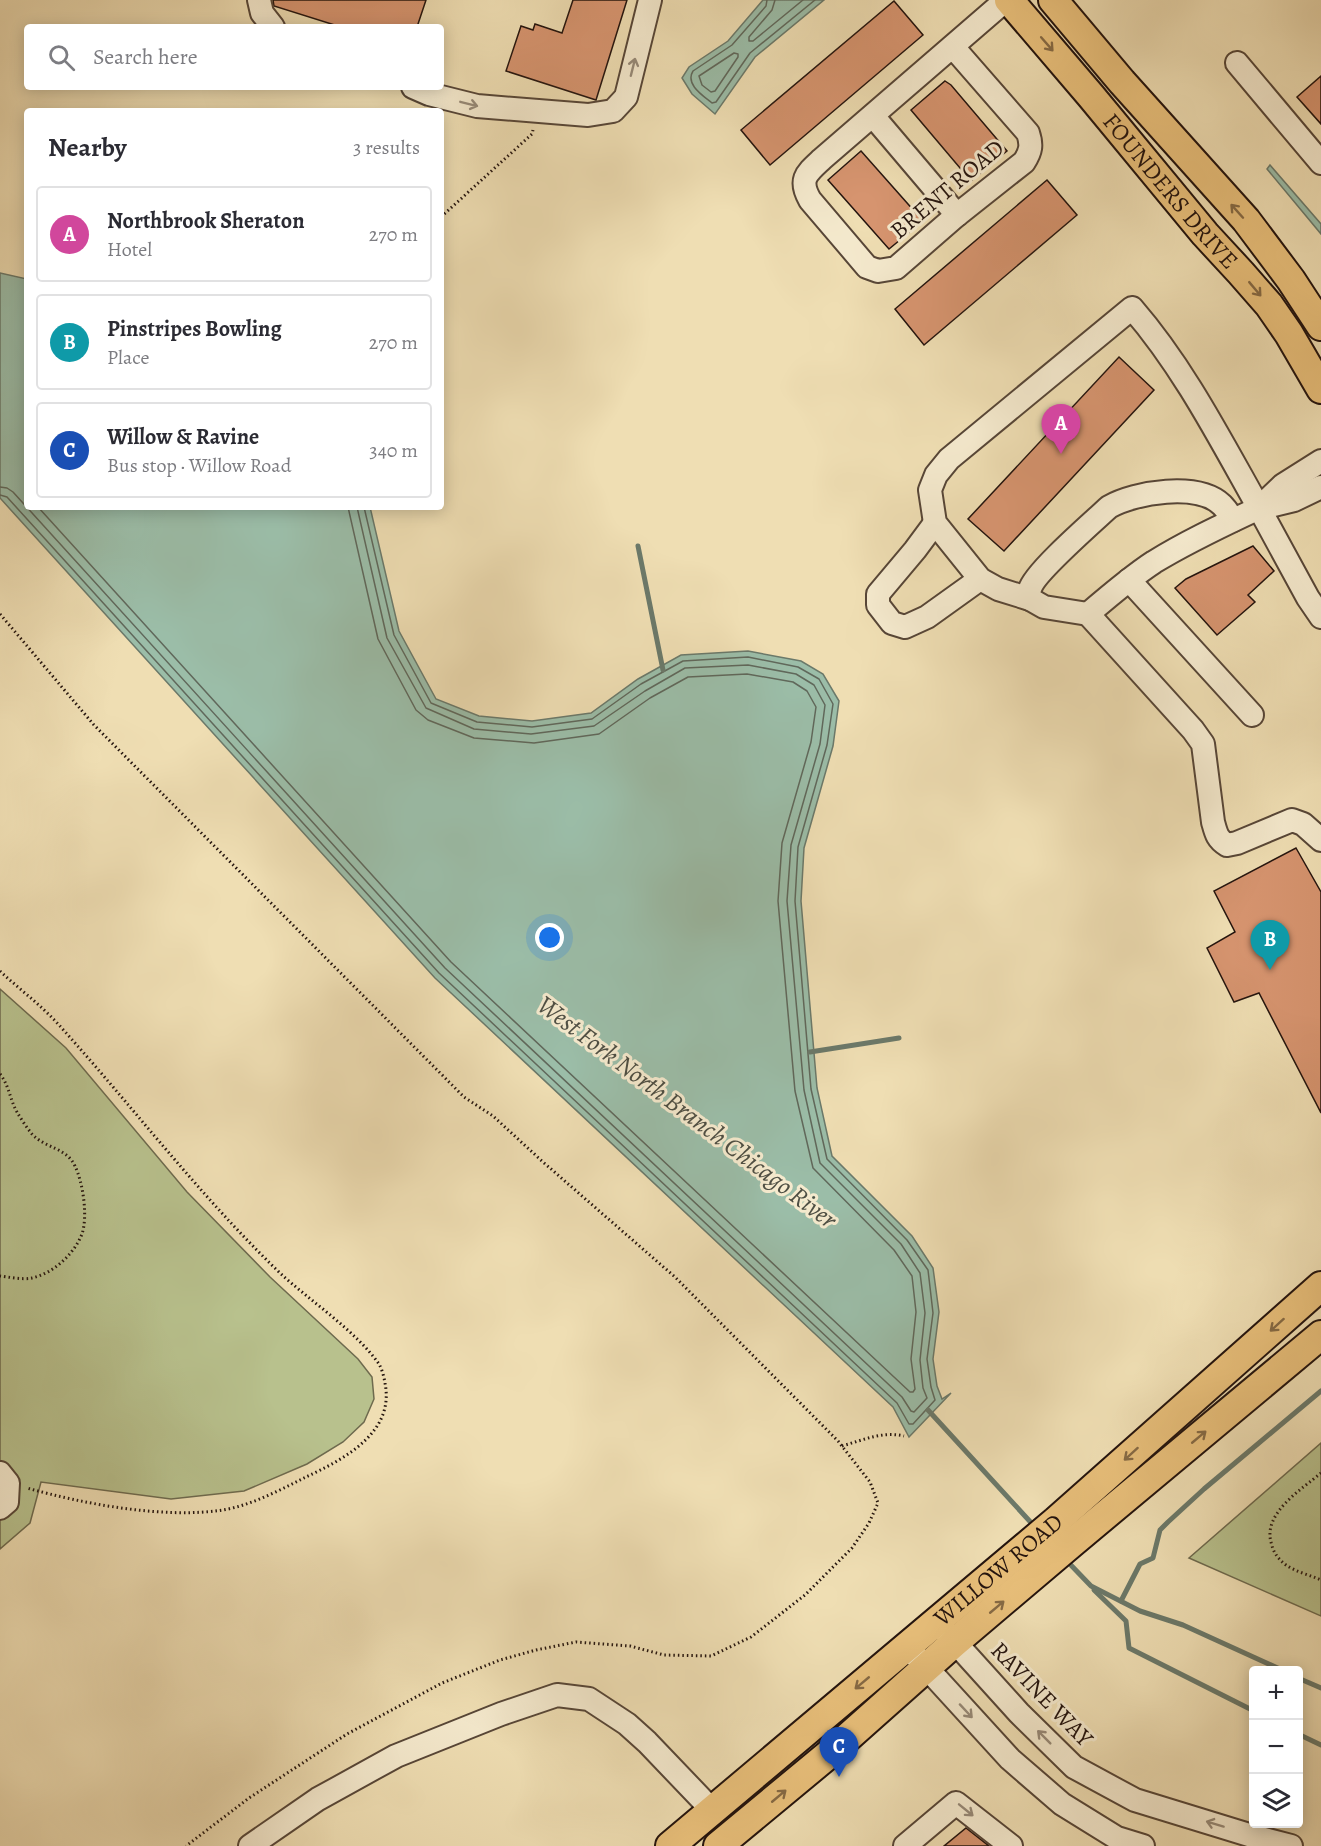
<!DOCTYPE html>
<html lang="en">
<head>
<meta charset="utf-8">
<style>
  body { margin:0; font-family:Alegreya,serif; background:#f2f2f3; color:#2b2b33 }
  .controls { position:absolute; right:18px; bottom:18px; display:grid; overflow:hidden; border-radius:6px; box-shadow:0 3px 15px #0003 }
  .controls button { width:54px; height:54px; display:grid; place-items:center; padding:0; border:0; border-bottom:2px solid #e1e1e2; background:#fff; color:#2b2b33; font:30px sans-serif }
  .you { position:absolute; left:550px; top:938px; width:21px; height:21px; margin:-15px; border:4px solid #fff; border-radius:50%; background:#1a73e8; box-shadow:0 0 0 9px #1a73e833 }
  .badge { display:grid; place-items:center; width:39px; height:39px; border-radius:50%; background:#d93025; color:#fff; font-size:20px; font-weight:700 }
  .pin { position:absolute; translate:-50% -50px; filter:drop-shadow(0 2px 3px #0008) }
  .pin::after { content:''; position:absolute; top:32px; width:21px; height:18px; background:inherit; clip-path:polygon(0 0,100% 0,50% 100%) }
  .list { margin:0; padding:0; list-style:none }
  h2 { display:flex; justify-content:space-between; align-items:center; height:78px; margin:0; padding:0 24px; font-size:26px }
  h2 small { font-size:20px; font-weight:400; color:#7c7c81 }
  .list li { display:grid; grid-template-columns:39px 1fr auto; gap:18px; align-items:center; box-sizing:border-box; height:96px; margin:0 12px 12px; padding:0 12px; border:2px solid #e1e1e2; border-radius:6px }
  .list b { display:block; font-size:22px; white-space:nowrap }
  .list p { margin:0; font-size:20px; white-space:nowrap; color:#7c7c81 }
  .list em { font-size:20px; font-style:normal; color:#7c7c81 }
  .icon { flex:none; width:33px; height:33px; fill:none; stroke:currentColor; stroke-width:2; stroke-linecap:round; stroke-linejoin:round }
  .map { position:relative; flex:none; width:1321px; height:1846px; overflow:hidden }
  .search { position:absolute; background:#fff; box-shadow:0 3px 15px #0003; left:24px; top:24px; width:420px; height:66px; display:flex; align-items:center; gap:15px; box-sizing:border-box; padding:0 21px; border-radius:6px; color:#7c7c81; font-size:22px }
  .panel { position:absolute; background:#fff; box-shadow:0 3px 15px #0003; left:24px; top:108px; width:420px; height:402px; border-radius:6px }
  .map>svg:first-child { display:block }
</style>
</head>
<body>
<div class="map">
<svg width="1321" height="1846" viewBox="0 0 1321 1846">
  <rect width="100%" height="100%" fill="#efdeb3"/>
  <filter id="stains"><feTurbulence type="fractalNoise" baseFrequency=".00333" numOctaves="4"/><feColorMatrix values="0 0 0 0 .2 0 0 0 0 .09 0 0 0 0 .02 0 0 0 .5 -.17"/></filter>
  <radialGradient id="worn" r=".72"><stop offset=".6" stop-color="#630" stop-opacity="0"/><stop offset="1" stop-color="#630" stop-opacity=".3"/></radialGradient>
  <g fill="#b8c18d" stroke="#6e6a4e" stroke-width="1.5">
    <polygon points="0,989 66,1048 187,1192 270,1277 358,1359 372,1377 374,1399 364,1422 343,1442 307,1464 244,1491 171,1499 41,1482 30,1523 0,1549"/>
    <polygon points="1321,1443 1321,1616 1189,1558"/>
  </g>
  <g fill="#9bbda8" stroke="#6b796a" stroke-width="1.5">
    <polygon points="763,0 824,0 755,57 715,114 692,94 682,78 689,67 728,41"/>
    <polygon points="1270,165 1321,224 1321,234 1267,169"/>
    <polygon points="0,273 27,279 27,507 370,507 399,631 436,699 479,716 532,721 591,713 638,679 681,655 748,651 801,661 823,674 839,701 833,746 804,848 801,901 817,1088 832,1156 912,1236 933,1268 939,1312 933,1359 937,1386 942,1399 951,1393 909,1437 893,1407 435,978 0,498"/>
  </g>
  <g fill="none" stroke-linecap="round" stroke-linejoin="round">
    <g stroke="#60685b" stroke-width="1.5">
      <path d="M 767,0 L 766,6 L 732,45 L 693,71 C 685,84 702,95 712,103 L 716,102 L 750,53 L 815,0"/>
      <polyline points="775,0 772,10 749,37 749,41 753,41 803,0"/>
      <polygon points="734,53 738,54 738,57 715,91 711,92 702,85 699,76"/>
      <polyline points="0,487 7,488 13,492 445,968 902,1397 911,1411 914,1412 927,1398 923,1388 920,1360 925,1313 920,1273 901,1244 820,1163 804,1090 787,901 791,845 820,744 825,705 814,685 796,674 748,665 685,668 645,691 594,726 531,734 474,729 426,708 387,638 357,507"/>
      <polyline points="0,495 7,497 439,973 897,1403 909,1424 913,1424 935,1400 931,1387 927,1359 933,1313 928,1270 907,1240 827,1159 811,1089 795,901 798,847 827,745 833,704 819,679 798,667 748,657 683,661 641,684 592,719 532,727 477,722 431,703 394,635 364,507"/>
      <polyline points="38,507 451,962 910,1392 913,1392 915,1389 911,1359 916,1312 912,1276 894,1250 813,1168 795,1091 778,901 782,843 811,742 816,707 807,691 793,682 747,674 688,677 650,698 599,734 534,743 474,738 428,720 416,710 378,639 348,507"/>
    </g>
    <g stroke="#6b796a" stroke-width="5">
      <polyline points="638,546 663,670"/>
      <polyline points="810,1052 899,1038"/>
      <polyline points="928,1410 1035,1527"/>
      <polyline points="1066,1560 1091,1586 1140,1611 1183,1625 1282,1670"/>
      <polyline points="1094,1590 1126,1621 1129,1648 1254,1711"/>
      <polyline points="1121,1601 1140,1564 1153,1558 1160,1530 1168,1522 1204,1489 1321,1391"/>
      <polyline points="1298,1678 1321,1688"/>
      <polyline points="1298,1734 1321,1745"/>
    </g>
  </g>
  <g fill="#d6946f" stroke="#24140e" stroke-width="1.5">
    <polygon points="273,0 426,0 417,27 341,27 274,6"/>
    <polygon points="573,0 627,0 596,100 506,71 521,26 533,30 535,24 562,33"/>
    <polygon points="894,1 923,35 770,165 741,130"/>
    <polygon points="1321,76 1321,124 1297,97"/>
    <polygon points="945,81 951,85 1007,151 971,181 911,110"/>
    <polygon points="861,151 923,221 889,249 828,180"/>
    <polygon points="1047,180 1077,215 924,345 895,309"/>
    <polygon points="1119,357 1154,390 1004,551 968,519"/>
    <polygon points="1253,546 1274,571 1248,595 1255,602 1217,635 1175,588 1186,579"/>
    <polygon points="1296,848 1321,892 1321,1113 1259,993 1234,1002 1207,948 1235,932 1214,891"/>
    <polygon points="966,1828 989,1846 944,1846"/>
  </g>
  <g fill="none" stroke-linecap="round" stroke-linejoin="round">
    <g stroke="#574637" stroke-width="26">
      <g id="minor">
        <polyline points="259,0 262,13 273,27"/>
        <path d="M 953,47 L 1028,133 C 1032,145 1031,151 1024,162 L 957,215 L 896,268 L 878,271 L 867,267 L 810,200 C 798,179 807,173 822,159 L 1006,0"/>
        <polyline points="1237,63 1321,163"/>
        <polyline points="413,87 429,94 477,106 588,115 613,111 626,97 650,0"/>
        <polyline points="873,116 957,215"/>
        <polyline points="1259,508 1283,485 1321,461"/>
        <polyline points="1261,508 1294,500 1321,487"/>
        <polyline points="935,523 915,550 878,594 878,605 892,623 905,627 927,617 980,579"/>
        <polyline points="1129,580 1252,715"/>
        <path d="M 1030,599 L 998,589 L 980,579 L 935,523 L 930,490 L 936,475 L 949,459 L 1132,308 C 1184,368 1220,439 1259,508"/>
        <path d="M 1088,614 L 1044,607 L 1030,599 C 1030,596 1029,592 1030,589 C 1034,573 1094,521 1109,507 C 1135,492 1198,482 1222,505 C 1226,509 1230,515 1233,520"/>
        <path d="M 1321,617 L 1308,598 L 1259,508 C 1223,525 1188,541 1154,562 C 1131,577 1109,596 1088,614 L 1193,730 L 1203,744 L 1213,822 C 1216,833 1217,839 1227,845 L 1237,843 L 1292,820 L 1303,824 L 1321,840"/>
        <polyline points="0,1473 8,1483 7,1502 0,1508"/>
        <polyline points="944,1630 1019,1713 1074,1767 1135,1800 1249,1835 1291,1846"/>
        <polyline points="915,1655 1010,1759 1062,1804 1117,1838 1143,1846"/>
        <polyline points="250,1846 318,1799 396,1756 501,1714 557,1695 589,1699 627,1724 647,1742 712,1810"/>
        <polyline points="905,1846 956,1803 1011,1846"/>
      </g>
    </g>
    <g stroke="#24140e" stroke-width="32">
      <g id="major">
        <path id="s1" d="M 1009,0 L 1091,96 L 1205,234 L 1241,273 L 1269,305 L 1289,334 L 1321,389"/>
        <polyline points="1053,0 1122,82 1246,220 1291,280 1321,326"/>
        <path id="s2" d="M 670,1846 L 1056,1521 L 1321,1286"/>
        <polyline points="718,1846 829,1754 955,1642 1073,1542 1321,1335"/>
      </g>
    </g>
    <g stroke="#24140e" stroke-width="3" stroke-dasharray="1.5 3" stroke-linecap="butt">
      <polyline points="441,217 532,134 533,130"/>
      <polyline points="0,614 94,725 464,1097 493,1116 543,1162 675,1277 838,1441 870,1482 878,1503 869,1523 852,1548 805,1595 751,1637 711,1656 664,1655 630,1646 576,1642 536,1650 500,1660 442,1683 347,1734 249,1798 186,1846"/>
      <path d="M 0,971 C 19,989 41,1005 59,1025 C 133,1107 200,1196 280,1273 C 310,1301 356,1331 379,1364 C 382,1369 384,1377 385,1383 C 395,1433 344,1459 306,1477 C 280,1490 252,1505 223,1510 C 164,1519 84,1504 27,1488"/>
      <path d="M 0,1074 C 9,1085 10,1100 17,1112 C 21,1119 27,1128 32,1134 C 46,1149 66,1147 75,1166 C 83,1183 88,1216 82,1234 C 74,1254 54,1273 32,1278 C 23,1280 9,1277 0,1276"/>
      <path d="M 842,1446 C 863,1440 883,1431 904,1436"/>
      <path d="M 1321,1473 C 1302,1489 1263,1513 1271,1542 C 1273,1552 1278,1559 1286,1565 C 1296,1572 1310,1575 1321,1580"/>
    </g>
    <use href="#minor" stroke="#f5eace" stroke-width="22"/>
    <use href="#major" stroke="#e8bf7a" stroke-width="28"/>
  </g>
  <defs><path id="oneway-shaft" d="M-6 0H5M1.5-3L5.5 0L1.5 3" fill="none" stroke-width="1.6" stroke-linecap="round" stroke-linejoin="round" transform="scale(1.5)"/></defs>
  <g stroke="#866a44">
    <use href="#oneway-shaft" transform="translate(1047 44) rotate(49)"/>
    <use href="#oneway-shaft" transform="translate(1237 211) rotate(-132)"/>
    <use href="#oneway-shaft" transform="translate(1255 289) rotate(50)"/>
    <use href="#oneway-shaft" transform="translate(1277 1325) rotate(138)"/>
    <use href="#oneway-shaft" transform="translate(1199 1437) rotate(-40)"/>
    <use href="#oneway-shaft" transform="translate(1131 1454) rotate(138)"/>
    <use href="#oneway-shaft" transform="translate(997 1607) rotate(-40)"/>
    <use href="#oneway-shaft" transform="translate(862 1683) rotate(140)"/>
    <use href="#oneway-shaft" transform="translate(779 1796) rotate(-40)"/>
  </g>
  <g stroke="#978a78">
    <use href="#oneway-shaft" transform="translate(633 67) rotate(-76)"/>
    <use href="#oneway-shaft" transform="translate(469 104) rotate(14)"/>
    <use href="#oneway-shaft" transform="translate(966 1711) rotate(47)"/>
    <use href="#oneway-shaft" transform="translate(1044 1737) rotate(-135)"/>
    <use href="#oneway-shaft" transform="translate(966 1810) rotate(39)"/>
    <use href="#oneway-shaft" transform="translate(1215 1824) rotate(-163)"/>
  </g>
  <g text-anchor="middle" dominant-baseline="central" stroke-width="6" stroke-linejoin="round" paint-order="stroke">
    <g font-size="24" fill="#24140e" stroke="#f5eace">
      <text transform="translate(947 189) rotate(-40)">BRENT ROAD</text>
      <text stroke="none"><textPath href="#s1" startOffset="250">FOUNDERS DRIVE</textPath></text>
      <text stroke="none"><textPath href="#s2" startOffset="429">WILLOW ROAD</textPath></text>
      <text transform="translate(1042 1694) rotate(46)">RAVINE WAY</text>
    </g>
    <g font-size="26" font-style="italic" fill="#4e4f44" stroke="#f5eace">
      <text transform="translate(687 1112) rotate(37)">West Fork North Branch Chicago River</text>
    </g>
  </g>
  <rect width="100%" height="100%" filter="url(#stains)"/>
  <rect width="100%" height="100%" fill="url(#worn)"/>
</svg>
<div class="controls">
<button>+</button>
<button>−</button>
<button><svg class="icon" aria-label="layers" viewBox="0 0 24 24"><path d="M12 4l9 5-9 5-9-5zM3 14l9 5 9-5"/></svg></button>
</div>
<div class="you"></div>
<div class="pin badge" style="left:1061px;top:454px;background:#d1479c">A</div>
<div class="pin badge" style="left:1270px;top:970px;background:#0f9aa8">B</div>
<div class="pin badge" style="left:839px;top:1777px;background:#1a4fb4">C</div>
<div class="search"><svg class="icon" aria-label="search" viewBox="0 0 24 24"><circle cx="10" cy="10" r="6"/><path d="M15 15l6 6"/></svg>Search here</div>
<section class="panel">
<h2>Nearby<small>3 results</small></h2>
<ul class="list">
<li><span class="badge" style="background:#d1479c">A</span><div><b>Northbrook Sheraton</b><p>Hotel</p></div><em>270 m</em></li>
<li><span class="badge" style="background:#0f9aa8">B</span><div><b>Pinstripes Bowling</b><p>Place</p></div><em>270 m</em></li>
<li><span class="badge" style="background:#1a4fb4">C</span><div><b>Willow &amp; Ravine</b><p>Bus stop · Willow Road</p></div><em>340 m</em></li>
</ul>
</section>
</div>
</body>
</html>
